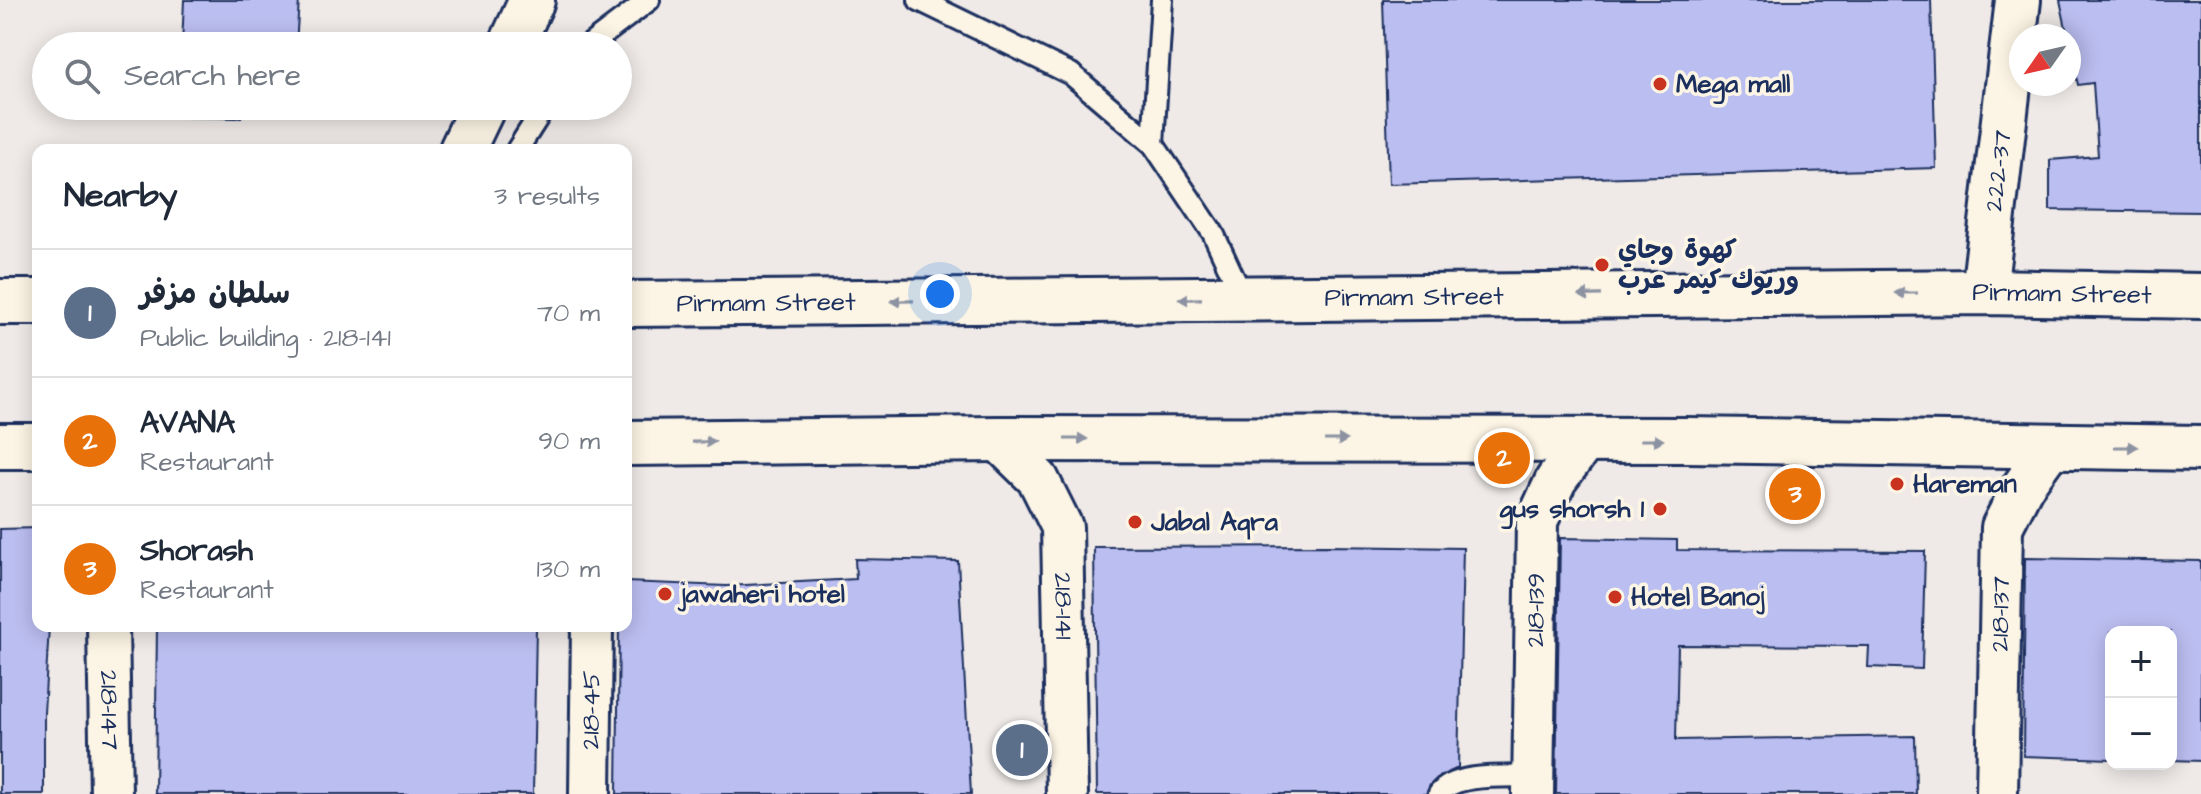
<!DOCTYPE html>
<html lang="en">
<head>
<meta charset="utf-8">
<style>
  body { margin:0; font-family:"Architects Daughter","Playpen Sans Arabic",sans-serif; background:#f6f6f7; color:#1f2937 }
  .controls { position:absolute; right:24px; bottom:24px; display:grid; overflow:hidden; border-radius:16px; box-shadow:0 4px 20px #0003 }
  .controls button { width:72px; height:72px; display:grid; place-items:center; padding:0; border:0; border-bottom:2px solid #e0e1e3; background:#fff; color:#1f2937; font:40px sans-serif }
  .compass { position:absolute; left:2009px; top:24px; width:72px; height:72px; border-radius:50%; background:#fff; box-shadow:0 4px 20px #0003; rotate:236deg }
  .you { position:absolute; left:940px; top:294px; width:28px; height:28px; margin:-20px; border:6px solid #fff; border-radius:50%; background:#1a73e8; box-shadow:0 0 0 12px #1a73e833 }
  .badge { display:grid; place-items:center; width:52px; height:52px; border-radius:50%; background:#db2777; color:#fff; font-size:26px; font-weight:700 }
  .pin { position:absolute; translate:-50% -50%; border:4px solid #fff; box-shadow:0 2px 8px #0006 }
  .list { margin:0; padding:0; list-style:none }
  h2 { display:flex; justify-content:space-between; align-items:center; height:104px; margin:0; padding:0 32px; font-size:34px }
  h2 small { font-size:26px; font-weight:400; color:#747a83 }
  .list li { display:grid; grid-template-columns:52px 1fr auto; gap:24px; align-items:center; box-sizing:border-box; height:128px; padding:0 32px; border-top:2px solid #e0e1e3 }
  .list b { display:block; font-size:30px; white-space:nowrap }
  .list p { margin:0; font-size:26px; white-space:nowrap; color:#747a83 }
  .list em { font-size:26px; font-style:normal; color:#747a83 }
  .icon { flex:none; width:44px; height:44px; fill:none; stroke:currentColor; stroke-width:2; stroke-linecap:round; stroke-linejoin:round }
  .map { position:relative; flex:none; width:2201px; height:794px; overflow:hidden }
  .search { position:absolute; background:#fff; box-shadow:0 4px 20px #0003; left:32px; top:32px; width:600px; height:88px; display:flex; align-items:center; gap:20px; box-sizing:border-box; padding:0 28px; border-radius:44px; color:#747a83; font-size:30px }
  .panel { position:absolute; background:#fff; box-shadow:0 4px 20px #0003; left:32px; top:144px; width:600px; height:488px; border-radius:16px }
  .map>svg:first-child { display:block }
</style>
</head>
<body>
<div class="map">
<svg width="2201" height="794" viewBox="0 0 2201 794">
  <rect width="100%" height="100%" fill="#efeae7"/>
  <filter id="ink" filterUnits="userSpaceOnUse"><feTurbulence type="fractalNoise" baseFrequency=".0125" numOctaves="2"/><feDisplacementMap in="SourceGraphic" scale="16" xChannelSelector="R" yChannelSelector="G"/><feConvolveMatrix kernelMatrix="1 2 1 2 8 2 1 2 1" color-interpolation-filters="sRGB"/></filter>
  <g filter="url(#ink)">
    <g fill="#bbbef0" stroke="#1b2f5e" stroke-width="2">
      <polygon points="184,0 299,0 296,46 182,46"/>
      <polygon points="1383,0 1931,0 1936,168 1389,184"/>
      <polygon points="2060,0 2201,0 2201,212 2050,210 2050,160 2098,156 2093,83 2078,85"/>
      <polygon points="180,106 242,106 241,118 180,117"/>
      <polygon points="38,528 38,626 49,626 44,713 44,794 0,794 0,529"/>
      <polygon points="1560,538 1677,540 1677,550 1925,551 1922,669 1868,667 1869,646 1678,645 1676,740 1915,736 1916,794 1556,794"/>
      <polygon points="1328,546 1463,548 1458,768 1437,778 1430,785 1426,794 1097,794 1094,547"/>
      <polygon points="2025,558 2201,561 2201,761 2171,760 2171,632 2111,632 2111,759 2023,756"/>
      <polygon points="855,559 958,561 971,794 617,794 619,626 626,626 626,582 727,586 856,579"/>
      <polygon points="157,626 536,626 533,794 155,794"/>
    </g>
    <g fill="none" stroke-linecap="round" stroke-linejoin="round">
      <g stroke="#1b2f5e" stroke-width="26">
        <g id="lane">
          <polyline points="919,0 1071,74 1153,144 1213,233 1243,298"/>
          <polyline points="588,46 649,0"/>
          <polyline points="1153,144 1162,0"/>
          <polyline points="517,150 545,106"/>
          <path d="M 1439,794 C 1454,772 1508,777 1533,776"/>
        </g>
      </g>
      <g stroke="#1b2f5e" stroke-width="46">
        <g id="street">
          <path id="s1" d="M 997,439 L 1038,479 L 1062,527 L 1067,794"/>
          <path id="s2" d="M 108,626 L 111,794"/>
          <path id="s3" d="M 590,794 L 592,626"/>
          <path id="s4" d="M 1533,794 L 1537,521 L 1556,480 L 1586,440"/>
          <path id="s5" d="M 1997,794 L 2002,527 L 2023,486 L 2051,447"/>
        </g>
      </g>
      <g stroke="#1b2f5e" stroke-width="50">
        <g id="secondary">
          <polyline points="511,46 532,0"/>
          <polyline points="462,150 483,106"/>
          <path id="s6" d="M 1984,292 L 2018,0"/>
        </g>
      </g>
      <g stroke="#1b2f5e" stroke-width="50">
        <g id="highway">
          <polyline points="0,302 38,302"/>
          <path id="s7" d="M 626,304 L 1984,292 L 2201,296"/>
          <polyline points="626,443 997,439 1687,440 2201,448"/>
          <polyline points="0,446 38,446"/>
        </g>
      </g>
      <use href="#lane" stroke="#fcf5e5" stroke-width="20"/>
      <use href="#street" stroke="#fcf5e5" stroke-width="40"/>
      <use href="#secondary" stroke="#fcf5e5" stroke-width="44"/>
      <use href="#highway" stroke="#fcf5e5" stroke-width="44"/>
    </g>
    <defs><path id="oneway-solid" d="M-6-.8H1V-3.2L6.5 0L1 3.2V.8H-6Z" transform="scale(2)"/></defs>
    <g fill="#8c92a2">
      <use href="#oneway-solid" transform="translate(1906 293) rotate(180)"/>
      <use href="#oneway-solid" transform="translate(1590 295) rotate(179)"/>
      <use href="#oneway-solid" transform="translate(1190 299) rotate(179)"/>
      <use href="#oneway-solid" transform="translate(902 301) rotate(179)"/>
      <use href="#oneway-solid" transform="translate(1076 439)"/>
      <use href="#oneway-solid" transform="translate(1336 440)"/>
      <use href="#oneway-solid" transform="translate(1652 440)"/>
      <use href="#oneway-solid" transform="translate(704 442) rotate(-1)"/>
      <use href="#oneway-solid" transform="translate(2126 447)"/>
    </g>
  </g>
  <g fill="#c8321e" stroke="#fcf5e5" stroke-width="3">
    <circle cx="1660" cy="84" r="8"/>
    <circle cx="1602" cy="265" r="8"/>
    <circle cx="1897" cy="484" r="8"/>
    <circle cx="1660" cy="509" r="8"/>
    <circle cx="1135" cy="522" r="8"/>
    <circle cx="665" cy="594" r="8"/>
    <circle cx="1615" cy="597" r="8"/>
  </g>
  <g text-anchor="middle" dominant-baseline="central" stroke-width="7" stroke-linejoin="round" paint-order="stroke">
    <g font-size="26" font-weight="bold" fill="#1b2f5e" stroke="#fcf5e5" text-anchor="start">
      <text x="1676" y="84">Mega mall</text>
      <text x="1618" y="250">كهوة وجاي<tspan x="1618" dy="30">وريوك كيمر عرب</tspan></text>
      <text x="1913" y="484">Hareman</text>
      <text x="1644" y="509" text-anchor="end">gus shorsh 1</text>
      <text x="1151" y="522">Jabal Aqra</text>
      <text x="681" y="594">jawaheri hotel</text>
      <text x="1631" y="597">Hotel Banoj</text>
    </g>
    <g font-size="26" fill="#1b2f5e" stroke="#fcf5e5">
      <text stroke="none"><textPath href="#s6" startOffset="122">222-37</textPath></text>
      <text stroke="none"><textPath href="#s7" startOffset="1436">Pirmam Street</textPath></text>
      <text stroke="none"><textPath href="#s7" startOffset="788">Pirmam Street</textPath></text>
      <text stroke="none"><textPath href="#s7" startOffset="140">Pirmam Street</textPath></text>
      <text stroke="none"><textPath href="#s1" startOffset="190">218-141</textPath></text>
      <text stroke="none"><textPath href="#s4" startOffset="184">218-139</textPath></text>
      <text stroke="none"><textPath href="#s5" startOffset="180">218-137</textPath></text>
      <text stroke="none"><textPath href="#s2" startOffset="84">218-147</textPath></text>
      <text stroke="none"><textPath href="#s3" startOffset="84">218-45</textPath></text>
    </g>
  </g>
</svg>
<div class="controls">
<button>+</button>
<button>−</button>
</div>
<svg class="compass" viewBox="-18 -18 36 36"><path d="M0-13l5 13h-10z" fill="#e53935"/><path d="M0 13l5-13h-10z" fill="#747a83"/></svg>
<div class="you"></div>
<div class="pin badge" style="left:1022px;top:750px;background:#5c6f8a">1</div>
<div class="pin badge" style="left:1504px;top:458px;background:#e8710a">2</div>
<div class="pin badge" style="left:1795px;top:494px;background:#e8710a">3</div>
<div class="search"><svg class="icon" aria-label="search" viewBox="0 0 24 24"><circle cx="10" cy="10" r="6"/><path d="M15 15l6 6"/></svg>Search here</div>
<section class="panel">
<h2>Nearby<small>3 results</small></h2>
<ul class="list">
<li><span class="badge" style="background:#5c6f8a">1</span><div><b>سلطان مزفر</b><p>Public building · 218-141</p></div><em>70 m</em></li>
<li><span class="badge" style="background:#e8710a">2</span><div><b>AVANA</b><p>Restaurant</p></div><em>90 m</em></li>
<li><span class="badge" style="background:#e8710a">3</span><div><b>Shorash</b><p>Restaurant</p></div><em>130 m</em></li>
</ul>
</section>
</div>
</body>
</html>
